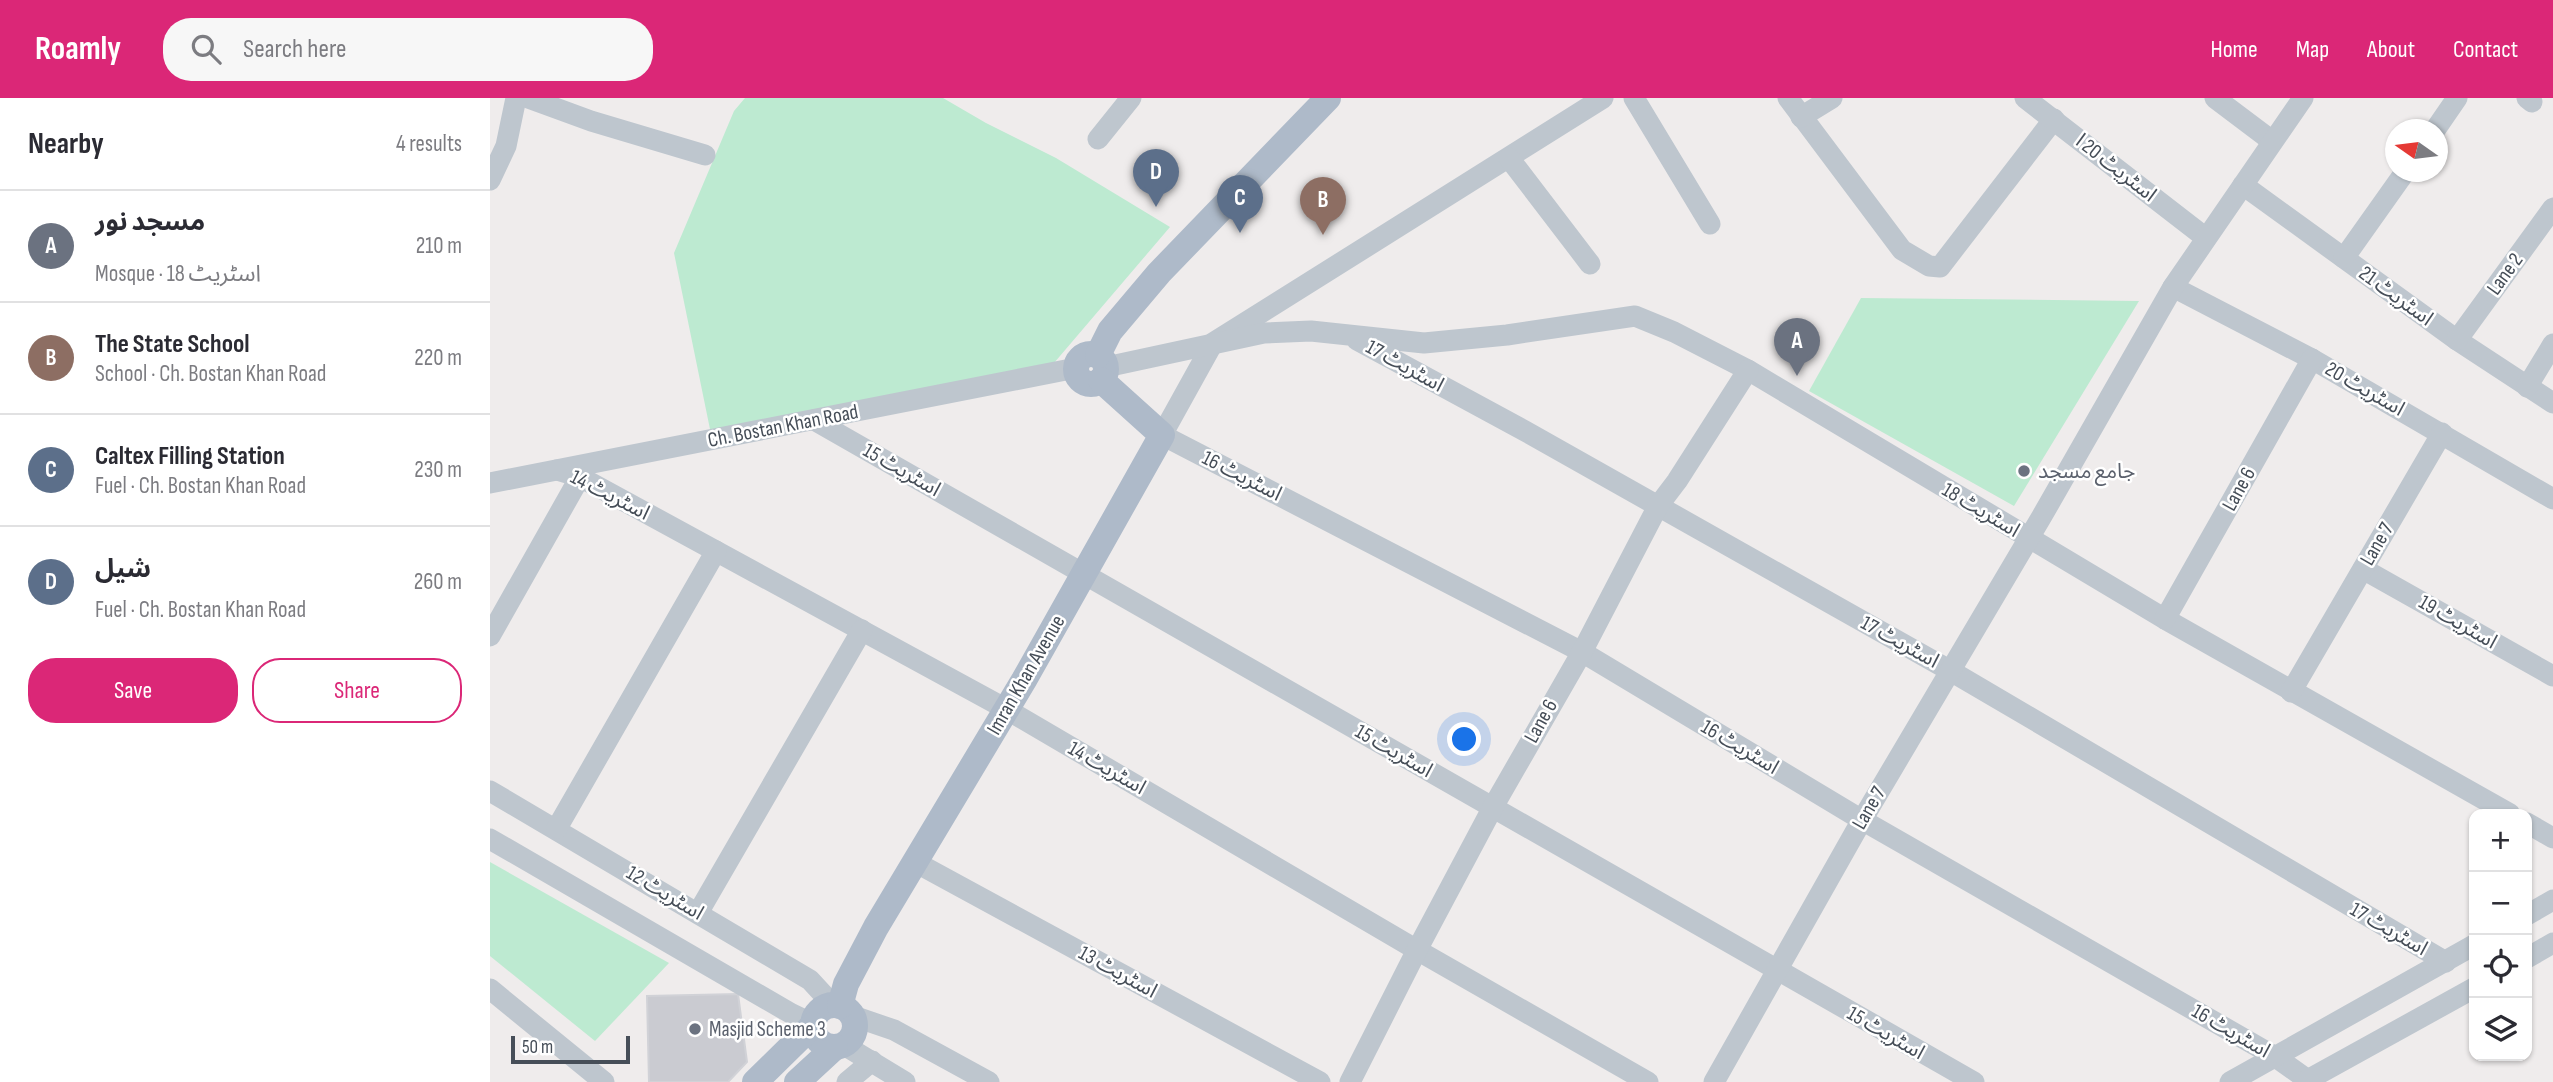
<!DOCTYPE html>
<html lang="en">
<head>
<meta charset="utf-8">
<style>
  body { margin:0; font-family:"Sofia Sans Condensed","Noto Sans Arabic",sans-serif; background:#f7f7f7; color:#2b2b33 }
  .controls { position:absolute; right:21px; bottom:21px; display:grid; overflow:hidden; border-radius:14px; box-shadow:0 2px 5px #0004 }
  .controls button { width:63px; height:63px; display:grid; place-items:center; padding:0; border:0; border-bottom:2px solid #e1e1e2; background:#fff; color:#2b2b33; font:35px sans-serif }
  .compass { position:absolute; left:1895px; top:21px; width:63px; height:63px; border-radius:50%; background:#fff; box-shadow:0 2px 5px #0004; rotate:284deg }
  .scale { position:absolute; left:21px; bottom:18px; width:119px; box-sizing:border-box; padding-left:7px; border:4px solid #464e58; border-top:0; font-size:19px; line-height:24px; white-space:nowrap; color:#464e58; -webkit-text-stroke:5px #fff; paint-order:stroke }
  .you { position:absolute; left:975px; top:642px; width:24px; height:24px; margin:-18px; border:5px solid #fff; border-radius:50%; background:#1a73e8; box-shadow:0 0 0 10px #1a73e833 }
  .badge { display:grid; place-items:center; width:46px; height:46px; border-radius:50%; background:#db2777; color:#fff; font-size:23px; font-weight:700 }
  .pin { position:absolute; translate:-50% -58px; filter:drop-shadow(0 2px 4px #0008) }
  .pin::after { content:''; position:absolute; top:37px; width:24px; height:21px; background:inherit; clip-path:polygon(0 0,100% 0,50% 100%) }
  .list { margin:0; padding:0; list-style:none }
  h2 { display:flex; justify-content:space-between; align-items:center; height:91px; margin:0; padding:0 28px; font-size:30px }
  h2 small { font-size:23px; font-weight:400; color:#7c7c81 }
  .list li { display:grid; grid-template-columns:46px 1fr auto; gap:21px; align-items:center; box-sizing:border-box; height:112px; padding:0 28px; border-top:2px solid #e1e1e2 }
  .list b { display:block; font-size:26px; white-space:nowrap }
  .list p { margin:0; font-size:23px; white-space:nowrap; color:#7c7c81 }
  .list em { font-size:23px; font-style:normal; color:#7c7c81 }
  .actions { display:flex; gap:14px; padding:21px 28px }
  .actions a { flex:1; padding:16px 0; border:2px solid #db2777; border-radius:28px; text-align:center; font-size:24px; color:#db2777 }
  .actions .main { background:#db2777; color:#fff }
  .icon { flex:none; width:38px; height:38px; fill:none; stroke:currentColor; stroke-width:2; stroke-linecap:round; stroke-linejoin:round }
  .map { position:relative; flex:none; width:2063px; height:984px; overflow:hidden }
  header { display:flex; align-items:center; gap:42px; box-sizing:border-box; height:98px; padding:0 35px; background:#db2777; color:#fff }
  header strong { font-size:33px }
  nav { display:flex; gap:38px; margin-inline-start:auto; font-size:24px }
  .search { width:490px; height:63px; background:#f7f7f7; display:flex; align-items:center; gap:18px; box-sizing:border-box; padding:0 24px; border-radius:28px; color:#7c7c81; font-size:26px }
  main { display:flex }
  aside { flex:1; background:#fff }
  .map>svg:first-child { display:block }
</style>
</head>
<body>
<header>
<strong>Roamly</strong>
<div class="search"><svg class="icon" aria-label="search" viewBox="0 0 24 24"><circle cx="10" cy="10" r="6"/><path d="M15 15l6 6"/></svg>Search here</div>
<nav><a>Home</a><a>Map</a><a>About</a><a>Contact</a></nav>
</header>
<main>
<aside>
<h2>Nearby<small>4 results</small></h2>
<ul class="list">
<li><span class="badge" style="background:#6b7280">A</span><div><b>مسجد نور</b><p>Mosque · اسٹریٹ 18</p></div><em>210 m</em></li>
<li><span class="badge" style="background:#8d6e63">B</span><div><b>The State School</b><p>School · Ch. Bostan Khan Road</p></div><em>220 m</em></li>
<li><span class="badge" style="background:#5c6f8a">C</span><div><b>Caltex Filling Station</b><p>Fuel · Ch. Bostan Khan Road</p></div><em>230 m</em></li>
<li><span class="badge" style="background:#5c6f8a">D</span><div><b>شیل</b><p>Fuel · Ch. Bostan Khan Road</p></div><em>260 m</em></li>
</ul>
<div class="actions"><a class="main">Save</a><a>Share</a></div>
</aside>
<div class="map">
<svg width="2063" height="984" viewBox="0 0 2063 984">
  <rect width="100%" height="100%" fill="#efecec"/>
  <g fill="#bdead1">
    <polygon points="255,0 453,0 496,25 566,60 680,129 564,265 222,341 184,155 244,13"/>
    <polygon points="1371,200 1649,203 1524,408 1319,293"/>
    <polygon points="0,764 179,865 105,943 0,858"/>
  </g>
  <polygon fill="#cacbd1" stroke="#d1d2d7" stroke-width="2" points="248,896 257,964 238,984 159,984 157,898"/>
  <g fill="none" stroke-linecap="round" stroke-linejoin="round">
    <g stroke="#bec6ce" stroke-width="21">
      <polyline points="38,0 101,23 215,57"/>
      <polyline points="1113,0 723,245 672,337 1092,554 1372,722 1784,958 1818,982"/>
      <polyline points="1144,0 1220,126"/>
      <polyline points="1298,0 1412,152 1439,168 1450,169 1564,21"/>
      <polyline points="1535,0 1716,140"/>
      <polyline points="1725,0 1782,43"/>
      <polyline points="2037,0 2042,4"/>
      <polyline points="1311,19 1342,0"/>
      <polyline points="1945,32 1967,0"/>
      <polyline points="608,41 641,0"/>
      <polyline points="1019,60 1100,166"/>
      <polyline points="0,82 16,48 26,0"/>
      <polyline points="1753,87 1967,242 2063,305"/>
      <polyline points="1854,160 1915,74"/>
      <polyline points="1683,189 1822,261 2063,401"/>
      <polyline points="867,242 1035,333 1459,572 1956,864"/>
      <polyline points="1967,242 2063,110"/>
      <polyline points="616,269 774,235 821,233 934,245 1017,237 1145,218 1184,234 1258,272 1675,521 2020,716"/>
      <polyline points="2037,289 2063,246"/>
      <polyline points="324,322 1484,984"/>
      <polyline points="67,372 90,379 516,611 927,852 1158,984"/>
      <polyline points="0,385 586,270"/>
      <polyline points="1873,471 2063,578"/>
      <polyline points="1675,521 1822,261"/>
      <polyline points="0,538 90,379"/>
      <polyline points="1801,594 1952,335"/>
      <polyline points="0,693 320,882 343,907"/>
      <polyline points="2037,725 2063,740"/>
      <polyline points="67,730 226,453"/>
      <polyline points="0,741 302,916 323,926"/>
      <polyline points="425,764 830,984"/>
      <polyline points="208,815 372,532"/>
      <polyline points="2037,817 2063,802"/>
      <polyline points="2037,860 2063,845"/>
      <polyline points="0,891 114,984"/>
      <polyline points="363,918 404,932 499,984"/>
      <polyline points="354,947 415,984"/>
      <polyline points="357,984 382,963"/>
      <polyline points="860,984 927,852 1003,709 1092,554 1168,408 1187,383 1258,272"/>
      <polyline points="1224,984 1372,722 1552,418 1683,189 1813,0"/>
      <polyline points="1740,984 1984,847"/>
      <polyline points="1814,984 1984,890"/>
    </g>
    <g stroke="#aebac9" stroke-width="26">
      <circle cx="601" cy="271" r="15"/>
      <polyline points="608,257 620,233 669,175 838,0"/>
      <circle cx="344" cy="928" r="21"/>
      <polyline points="350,908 356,886 386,829 534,582 672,337 611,282"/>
      <polyline points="265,984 323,927"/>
      <polyline points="307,984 345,949"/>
    </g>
  </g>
  <g fill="#6b7280" stroke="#fff" stroke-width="2.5">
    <circle cx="1534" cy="373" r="7"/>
    <circle cx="205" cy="931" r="7"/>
  </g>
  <g text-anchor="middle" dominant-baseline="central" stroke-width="5" stroke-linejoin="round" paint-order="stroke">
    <g font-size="21" fill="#464e58" stroke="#fff">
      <text transform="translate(1626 70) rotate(38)">اسٹریٹ 20 ا</text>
      <text transform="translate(2015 176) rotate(-54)">Lane 2</text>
      <text transform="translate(1906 198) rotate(36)">اسٹریٹ 21</text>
      <text transform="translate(915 268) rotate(29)">اسٹریٹ 17</text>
      <text transform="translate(1875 291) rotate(30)">اسٹریٹ 20</text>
      <text transform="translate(293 328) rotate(-11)">Ch. Bostan Khan Road</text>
      <text transform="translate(412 372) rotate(30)">اسٹریٹ 15</text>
      <text transform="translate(752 378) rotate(27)">اسٹریٹ 16</text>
      <text transform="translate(1749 391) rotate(-61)">Lane 6</text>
      <text transform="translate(120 397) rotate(27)">اسٹریٹ 14</text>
      <text transform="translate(1491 412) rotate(31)">اسٹریٹ 18</text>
      <text transform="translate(1887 446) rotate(-60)">Lane 7</text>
      <text transform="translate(1968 524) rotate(30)">اسٹریٹ 19</text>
      <text transform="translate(1410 544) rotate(29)">اسٹریٹ 17</text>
      <text transform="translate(536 577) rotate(-60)">Imran Khan Avenue</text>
      <text transform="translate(1051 623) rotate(-61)">Lane 6</text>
      <text transform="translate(1250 649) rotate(31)">اسٹریٹ 16</text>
      <text transform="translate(904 653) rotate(30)">اسٹریٹ 15</text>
      <text transform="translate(617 670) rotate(30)">اسٹریٹ 14</text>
      <text transform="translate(1379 710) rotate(-60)">Lane 7</text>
      <text transform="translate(175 795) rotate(31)">اسٹریٹ 12</text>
      <text transform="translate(1899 831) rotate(30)">اسٹریٹ 17</text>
      <text transform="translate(628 874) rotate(29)">اسٹریٹ 13</text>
      <text transform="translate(1741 933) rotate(30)">اسٹریٹ 16</text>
      <text transform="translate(1396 935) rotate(30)">اسٹریٹ 15</text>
    </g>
    <g font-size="21" fill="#5b616d" stroke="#fff" text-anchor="start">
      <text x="1548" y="373">جامع مسجد</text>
      <text x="219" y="931">Masjid Scheme 3</text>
    </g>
  </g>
</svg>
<div class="controls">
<button>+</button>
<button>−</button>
<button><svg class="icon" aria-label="locate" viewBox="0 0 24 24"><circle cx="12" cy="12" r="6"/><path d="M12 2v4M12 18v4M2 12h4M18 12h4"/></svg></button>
<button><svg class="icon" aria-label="layers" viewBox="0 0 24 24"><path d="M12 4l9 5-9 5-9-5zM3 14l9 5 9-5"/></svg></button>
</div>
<svg class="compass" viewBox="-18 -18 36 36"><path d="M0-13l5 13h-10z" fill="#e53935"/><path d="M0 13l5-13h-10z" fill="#7c7c81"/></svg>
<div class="scale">50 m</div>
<div class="you"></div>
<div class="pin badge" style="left:1307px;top:278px;background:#6b7280">A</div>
<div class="pin badge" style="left:833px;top:137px;background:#8d6e63">B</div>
<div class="pin badge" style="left:750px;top:135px;background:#5c6f8a">C</div>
<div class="pin badge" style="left:666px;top:109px;background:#5c6f8a">D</div>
</div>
</main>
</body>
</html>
